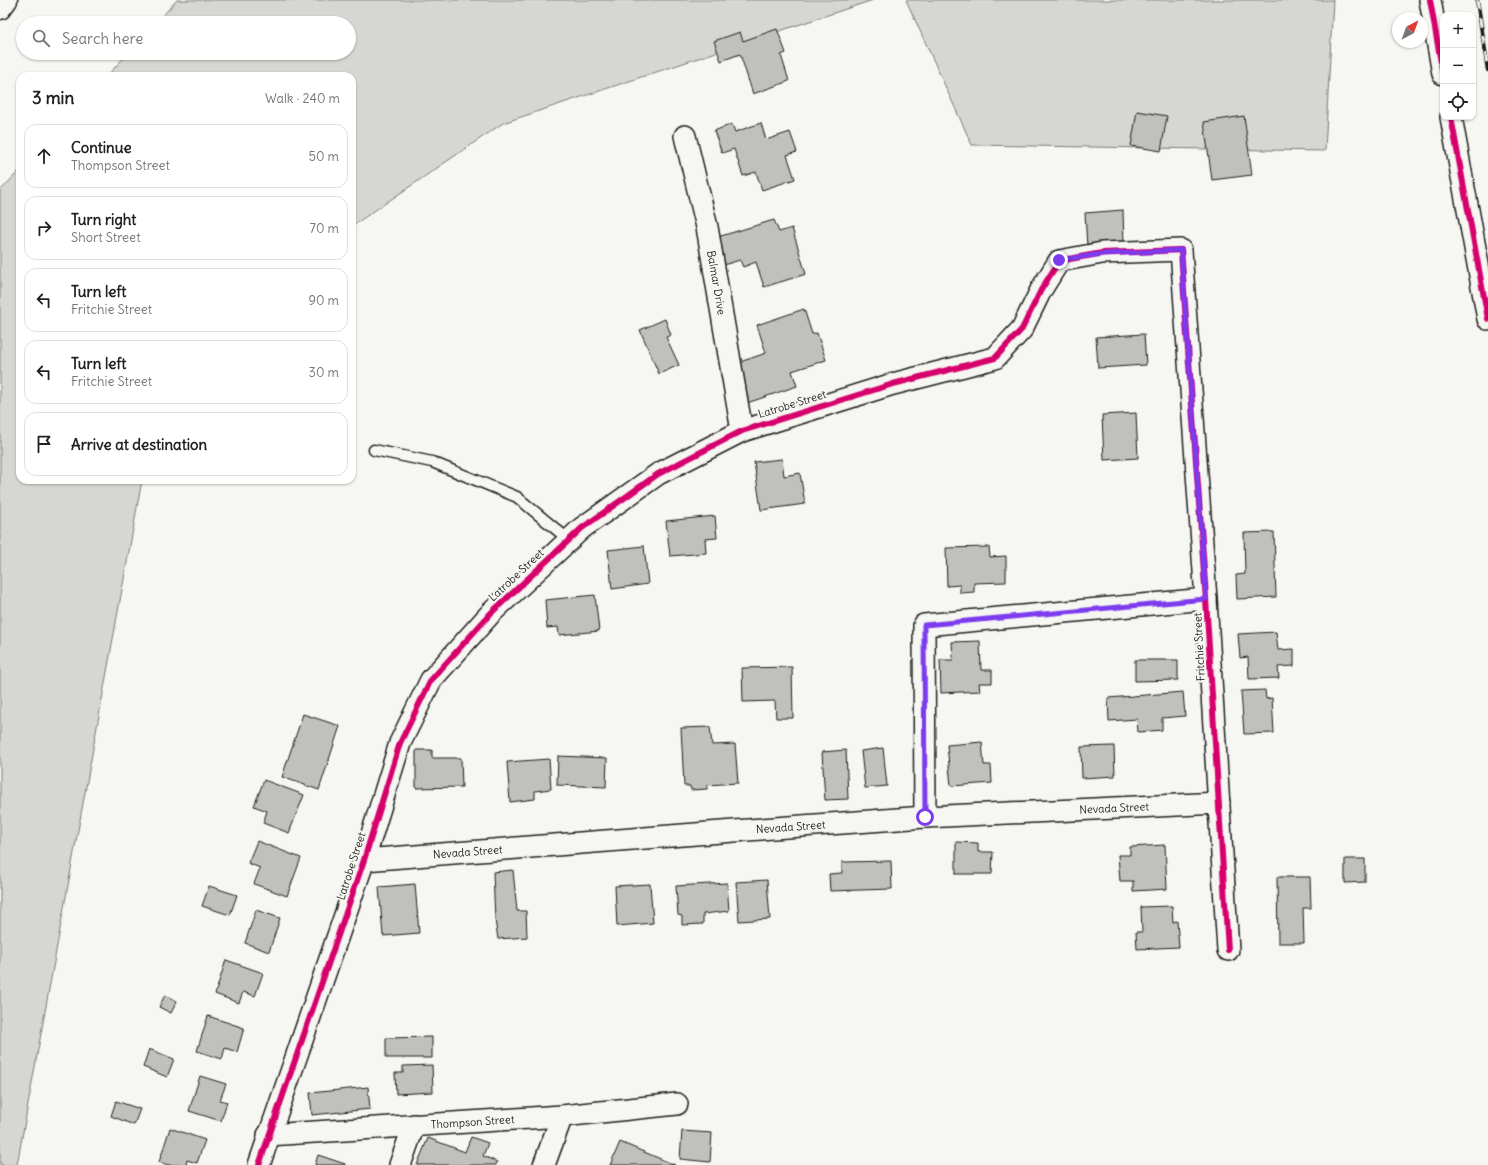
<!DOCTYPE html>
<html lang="en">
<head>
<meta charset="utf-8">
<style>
  body { margin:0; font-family:Delius,sans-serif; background:#f6f6f6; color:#222 }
  .controls { position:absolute; right:12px; top:12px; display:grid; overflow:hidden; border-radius:8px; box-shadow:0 1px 3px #0004 }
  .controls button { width:36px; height:36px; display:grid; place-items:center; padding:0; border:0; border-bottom:1px solid #e0e0e0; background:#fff; color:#222; font:20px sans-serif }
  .compass { position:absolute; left:1392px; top:12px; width:36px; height:36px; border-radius:50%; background:#fff; box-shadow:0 1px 3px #0004; rotate:41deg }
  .stop { position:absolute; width:12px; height:12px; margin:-9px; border:3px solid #7c3aed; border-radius:50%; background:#fff }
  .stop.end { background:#7c3aed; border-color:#fff; box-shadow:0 1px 4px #0008 }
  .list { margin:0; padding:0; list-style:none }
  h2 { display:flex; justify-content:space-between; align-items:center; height:52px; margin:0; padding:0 16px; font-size:17px }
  h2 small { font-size:13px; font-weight:400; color:#767676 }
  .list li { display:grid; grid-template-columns:26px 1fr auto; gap:12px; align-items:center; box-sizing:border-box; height:64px; margin:0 8px 8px; padding:0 8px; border:1px solid #e0e0e0; border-radius:12px }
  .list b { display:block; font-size:15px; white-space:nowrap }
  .list p { margin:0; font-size:13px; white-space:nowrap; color:#767676 }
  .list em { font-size:13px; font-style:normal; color:#767676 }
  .icon { flex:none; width:22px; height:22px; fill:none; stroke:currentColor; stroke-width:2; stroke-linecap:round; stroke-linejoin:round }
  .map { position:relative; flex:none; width:1488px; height:1165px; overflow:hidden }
  .search { position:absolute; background:#fff; box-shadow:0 1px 3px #0004; left:16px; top:16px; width:340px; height:44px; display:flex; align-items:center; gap:10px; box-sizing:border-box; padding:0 14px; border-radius:22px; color:#767676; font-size:15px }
  .panel { position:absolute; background:#fff; box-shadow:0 1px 3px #0004; left:16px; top:72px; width:340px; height:412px; border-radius:12px }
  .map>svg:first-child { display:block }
</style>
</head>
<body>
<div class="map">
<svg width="1488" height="1165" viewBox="0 0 1488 1165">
  <rect width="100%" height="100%" fill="#f6f6f2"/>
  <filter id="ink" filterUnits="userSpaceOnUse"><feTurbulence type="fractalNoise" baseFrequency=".025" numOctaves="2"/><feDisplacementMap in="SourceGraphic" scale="8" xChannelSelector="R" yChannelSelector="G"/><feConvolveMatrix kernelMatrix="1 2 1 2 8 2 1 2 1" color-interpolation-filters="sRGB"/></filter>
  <g filter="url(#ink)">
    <g fill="#d6d6d2" stroke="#797977">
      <polygon points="177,0 873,0 503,123 352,226 352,76 107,76 128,53 349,53 349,23 156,23"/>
      <polygon points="906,0 1333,0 1325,151 972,145"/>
      <polygon points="20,170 20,480 142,480 17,1165 0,1165 0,191"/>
    </g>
    <g fill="#c0c0bd" stroke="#1c1c1c">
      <polygon points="777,29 786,53 781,55 789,81 753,94 740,54 721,61 714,41 740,32 743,41"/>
      <polygon points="1137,111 1167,116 1161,151 1131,146"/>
      <polygon points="1244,116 1252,175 1212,180 1204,122"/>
      <polygon points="761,123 766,140 790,132 797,152 787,155 795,179 762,190 756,172 743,176 734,149 722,153 714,131 732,124 735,132"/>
      <polygon points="1123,210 1124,245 1087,247 1085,213"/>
      <polygon points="774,220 779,232 792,228 806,274 764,287 756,262 743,267 740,260 720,266 711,239"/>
      <polygon points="804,309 812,334 817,333 826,360 792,371 797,386 747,403 734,364 766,353 757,325"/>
      <polygon points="665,319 671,335 666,337 679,365 659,374 640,330"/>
      <polygon points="1144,334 1146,365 1098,368 1096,337"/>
      <polygon points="1136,413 1138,458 1104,460 1102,415"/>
      <polygon points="782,459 784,476 800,473 805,504 761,510 754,462"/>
      <polygon points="715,516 717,538 705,539 706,553 670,556 666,521"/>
      <polygon points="1274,532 1276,597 1237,599 1236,575 1245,574 1244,533"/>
      <polygon points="644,546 648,584 612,589 608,550"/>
      <polygon points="989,547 990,557 1006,556 1006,582 974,583 974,592 960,593 960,585 947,586 946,548"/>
      <polygon points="595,595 599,631 559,635 558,627 547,628 545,600"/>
      <polygon points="1276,632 1278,650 1294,649 1294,666 1278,667 1279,678 1249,679 1248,657 1240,658 1238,634"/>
      <polygon points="980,641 981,670 992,670 992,683 979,683 980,691 941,693 940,660 953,660 952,642"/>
      <polygon points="1135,660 1178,660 1178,680 1135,681"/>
      <polygon points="792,667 793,718 776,718 775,701 743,702 742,668"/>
      <polygon points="1265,690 1266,699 1272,698 1274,733 1244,734 1241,691"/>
      <polygon points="1183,692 1185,716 1162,718 1162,730 1138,732 1137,719 1109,721 1108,698"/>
      <polygon points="303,714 340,726 319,790 282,777"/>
      <polygon points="710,727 712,745 735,744 738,783 707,785 707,789 691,790 690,786 684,786 681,728"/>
      <polygon points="982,742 984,765 991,765 992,783 951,786 947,745"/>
      <polygon points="1114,746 1115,776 1082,778 1081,747"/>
      <polygon points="883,748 887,786 865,788 861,751"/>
      <polygon points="416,750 432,750 432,758 461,758 462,787 416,788"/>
      <polygon points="846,750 848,799 825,800 822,752"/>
      <polygon points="558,756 607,758 606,787 557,785"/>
      <polygon points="549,759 551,789 535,791 535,799 510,802 507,762"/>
      <polygon points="264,780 304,795 289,833 263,823 267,811 254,806"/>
      <polygon points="257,841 301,858 287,896 254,884 260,868 248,863"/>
      <polygon points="956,842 978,843 978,852 993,852 992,874 956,874"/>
      <polygon points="1165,845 1167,889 1133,891 1133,881 1120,881 1118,855 1130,855 1130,847"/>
      <polygon points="1345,859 1365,859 1365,882 1345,883"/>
      <polygon points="891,861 892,889 830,891 829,874 842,873 842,862"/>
      <polygon points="513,870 517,911 526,911 527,937 498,939 495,920 493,872"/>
      <polygon points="1277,877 1310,877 1311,908 1303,908 1304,943 1278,943"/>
      <polygon points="767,880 770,919 739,921 736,882"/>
      <polygon points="727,883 729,911 703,914 703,924 682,925 682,916 678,915 676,886"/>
      <polygon points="415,884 419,933 383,936 379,887"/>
      <polygon points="650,884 653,923 617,926 615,886"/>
      <polygon points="209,886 237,895 230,915 202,906"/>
      <polygon points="1172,906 1173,922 1177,921 1179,947 1137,949 1136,932 1142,932 1141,907"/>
      <polygon points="256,910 280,918 269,952 245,943"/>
      <polygon points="226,960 263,973 255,996 243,992 239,1003 215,994"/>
      <polygon points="165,995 177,1001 171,1013 159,1007"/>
      <polygon points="208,1016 244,1028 237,1052 225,1048 222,1059 197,1051"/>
      <polygon points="432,1037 432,1058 386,1058 386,1038"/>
      <polygon points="149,1049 174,1059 167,1077 143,1067"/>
      <polygon points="432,1065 433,1092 396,1094 395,1073 403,1073 403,1066"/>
      <polygon points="200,1076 226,1084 220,1100 227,1102 221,1121 189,1111"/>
      <polygon points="368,1087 370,1109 312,1115 310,1093"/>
      <polygon points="116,1101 140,1109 134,1125 111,1116"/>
      <polygon points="170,1128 205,1140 197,1163 187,1160 186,1165 168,1165 159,1162"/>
      <polygon points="682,1131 712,1133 710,1162 680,1159"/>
      <polygon points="471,1137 488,1143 483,1156 497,1162 496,1165 417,1165 428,1138 465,1152"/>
      <polygon points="620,1142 675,1165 610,1165"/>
      <polygon points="318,1155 345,1164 345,1165 315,1165"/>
    </g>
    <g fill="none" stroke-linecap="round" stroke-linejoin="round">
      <g stroke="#1c1c1c" stroke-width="13">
        <polyline id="lane" points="374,450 432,462 517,497 569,540"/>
      </g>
      <g stroke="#1c1c1c" stroke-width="24">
        <g id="street">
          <polyline points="1430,0 1443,74"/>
          <polyline points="1451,117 1488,319"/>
          <path id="s1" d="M 685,136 L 707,227 L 742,431"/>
          <polyline points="925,817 924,625 1206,599"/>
          <path id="s2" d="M 364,860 L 734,831 L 925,817 L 1219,803"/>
          <path id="s3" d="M 268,1135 L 562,1116 L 677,1104"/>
          <polyline points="259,1165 364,860 400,743 431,680 491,613 582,528 658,474 742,431 893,384 995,358 1022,329 1041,290 1059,261 1102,253 1181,250 1206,599 1228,950"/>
          <polyline points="400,1165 414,1125"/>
          <polyline points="544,1165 562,1116"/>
        </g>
      </g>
      <g stroke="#1c1c1c" stroke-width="25">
        <polyline id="secondary" points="0,8 6,0"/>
      </g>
      <use href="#lane" stroke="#f6f6f2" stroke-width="10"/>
      <use href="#street" stroke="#f6f6f2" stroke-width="21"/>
      <use href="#secondary" stroke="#f6f6f2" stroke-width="22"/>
      <g stroke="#1c1c1c" stroke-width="4.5">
        <polyline id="rail" points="1477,0 1488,70"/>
      </g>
      <use href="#rail" stroke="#f6f6f2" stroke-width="3" stroke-dasharray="9" stroke-linecap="butt"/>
      <g stroke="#f6f6f2" stroke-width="8">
        <g id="cycleway">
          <polyline points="1430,0 1443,74"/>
          <polyline points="1451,117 1488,319"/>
          <polyline points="259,1165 364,860 400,743 431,680 491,613 582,528 658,474 742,431 893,384 995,358 1022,329 1041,290 1059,261 1102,253 1181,250 1206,599 1228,950"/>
        </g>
      </g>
      <use href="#cycleway" stroke="#d6006c" stroke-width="6"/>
    </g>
  </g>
  <g fill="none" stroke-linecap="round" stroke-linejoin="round" filter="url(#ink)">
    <polyline stroke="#7c3aed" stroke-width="5" points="925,817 924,625 1206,599 1181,250 1102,254 1059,260"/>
  </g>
  <g text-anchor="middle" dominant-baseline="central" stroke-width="4" stroke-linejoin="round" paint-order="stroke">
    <g font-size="11" fill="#1c1c1c" stroke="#f6f6f2">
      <text stroke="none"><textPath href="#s1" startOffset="150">Balmar Drive</textPath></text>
      <text transform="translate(792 404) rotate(-17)">Latrobe Street</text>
      <text transform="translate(516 575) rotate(-43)">Latrobe Street</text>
      <text transform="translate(1199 647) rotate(-93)">Fritchie Street</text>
      <text stroke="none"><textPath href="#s2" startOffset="752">Nevada Street</textPath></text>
      <text stroke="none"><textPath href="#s2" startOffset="428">Nevada Street</textPath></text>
      <text stroke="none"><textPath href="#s2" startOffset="104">Nevada Street</textPath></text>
      <text transform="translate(351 866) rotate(-72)">Latrobe Street</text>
      <text stroke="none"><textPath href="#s3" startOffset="205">Thompson Street</textPath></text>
    </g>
  </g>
</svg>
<div class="controls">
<button>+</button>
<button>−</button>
<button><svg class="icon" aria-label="locate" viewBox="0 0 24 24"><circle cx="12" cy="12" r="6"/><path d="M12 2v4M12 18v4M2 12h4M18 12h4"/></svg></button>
</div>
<svg class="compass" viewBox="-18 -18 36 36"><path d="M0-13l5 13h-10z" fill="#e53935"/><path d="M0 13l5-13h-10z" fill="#767676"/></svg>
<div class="stop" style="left:925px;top:817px"></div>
<div class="stop end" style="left:1059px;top:260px"></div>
<div class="search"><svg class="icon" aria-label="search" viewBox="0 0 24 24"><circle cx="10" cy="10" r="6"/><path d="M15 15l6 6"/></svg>Search here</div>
<section class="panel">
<h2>3 min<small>Walk · 240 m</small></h2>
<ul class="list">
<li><svg class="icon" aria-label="ahead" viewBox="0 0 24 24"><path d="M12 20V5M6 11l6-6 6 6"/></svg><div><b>Continue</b><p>Thompson Street</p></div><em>50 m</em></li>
<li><svg class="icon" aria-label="right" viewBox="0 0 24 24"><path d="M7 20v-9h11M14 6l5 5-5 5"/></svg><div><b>Turn right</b><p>Short Street</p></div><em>70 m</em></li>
<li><svg class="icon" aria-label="left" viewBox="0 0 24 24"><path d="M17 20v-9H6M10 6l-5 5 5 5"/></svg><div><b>Turn left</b><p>Fritchie Street</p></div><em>90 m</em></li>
<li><svg class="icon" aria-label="left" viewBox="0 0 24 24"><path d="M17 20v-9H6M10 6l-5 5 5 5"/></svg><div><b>Turn left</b><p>Fritchie Street</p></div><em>30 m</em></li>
<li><svg class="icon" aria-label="arrive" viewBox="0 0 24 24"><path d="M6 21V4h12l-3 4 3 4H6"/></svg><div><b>Arrive at destination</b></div></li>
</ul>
</section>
</div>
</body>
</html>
